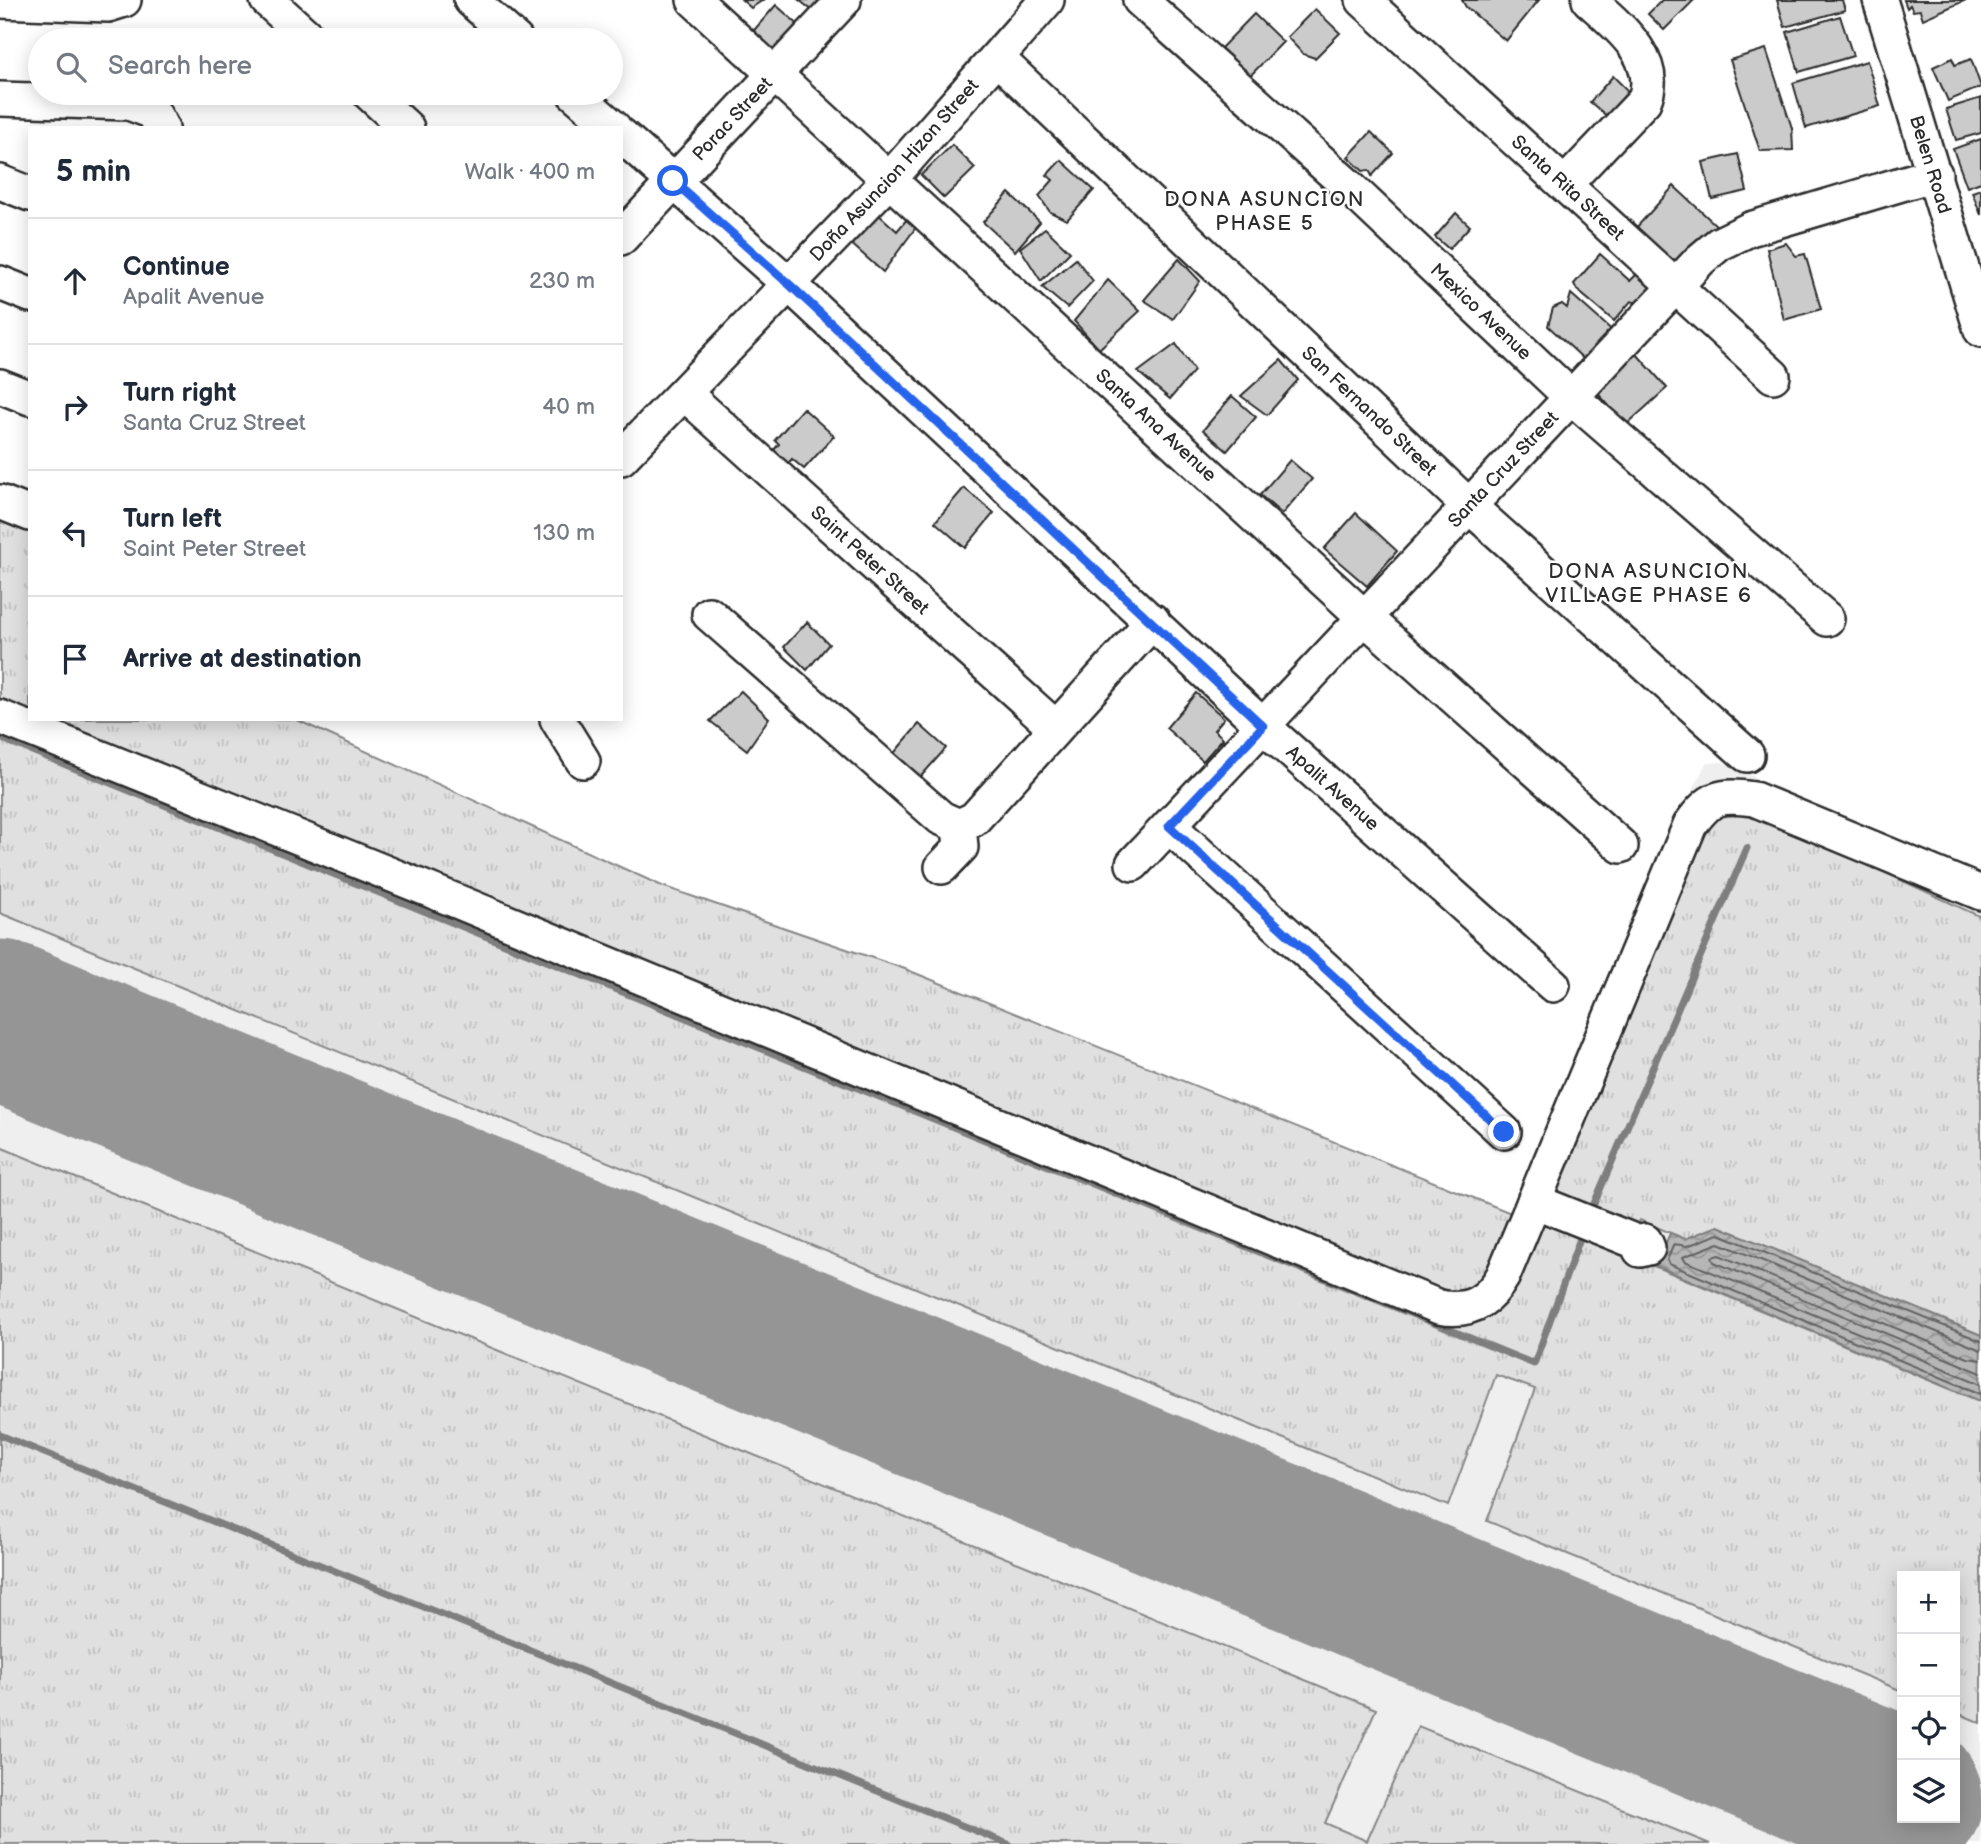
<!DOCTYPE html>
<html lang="en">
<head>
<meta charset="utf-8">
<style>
  body { margin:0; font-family:"Balsamiq Sans",sans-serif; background:#f6f6f7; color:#1f2937 }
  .controls { position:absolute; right:21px; bottom:21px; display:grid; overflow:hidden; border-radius:0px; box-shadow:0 4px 18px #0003 }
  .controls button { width:63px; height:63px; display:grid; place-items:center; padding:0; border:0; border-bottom:2px solid #e0e1e3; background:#fff; color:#1f2937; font:35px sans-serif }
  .stop { position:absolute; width:21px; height:21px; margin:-16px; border:5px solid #2563eb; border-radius:50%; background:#fff }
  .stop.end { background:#2563eb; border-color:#fff; box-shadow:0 2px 7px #0008 }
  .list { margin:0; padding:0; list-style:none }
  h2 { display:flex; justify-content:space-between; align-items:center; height:91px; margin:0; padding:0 28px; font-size:30px }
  h2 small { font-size:23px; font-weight:400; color:#747a83 }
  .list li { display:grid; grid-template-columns:46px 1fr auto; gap:21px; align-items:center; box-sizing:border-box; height:126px; padding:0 28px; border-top:2px solid #e0e1e3 }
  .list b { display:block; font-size:26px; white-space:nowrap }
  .list p { margin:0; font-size:23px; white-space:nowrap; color:#747a83 }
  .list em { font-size:23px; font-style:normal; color:#747a83 }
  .icon { flex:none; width:38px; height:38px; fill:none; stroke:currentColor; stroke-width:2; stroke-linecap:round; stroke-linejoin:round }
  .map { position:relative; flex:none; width:1981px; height:1844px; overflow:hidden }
  .search { position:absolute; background:#fff; box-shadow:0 4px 18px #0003; left:28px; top:28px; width:595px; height:77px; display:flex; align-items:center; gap:18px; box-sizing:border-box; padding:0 24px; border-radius:38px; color:#747a83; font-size:26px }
  .panel { position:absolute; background:#fff; box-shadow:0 4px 18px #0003; left:28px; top:126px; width:595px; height:595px; border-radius:0px }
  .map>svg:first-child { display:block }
</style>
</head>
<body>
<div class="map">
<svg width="1981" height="1844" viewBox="0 0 1981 1844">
  <defs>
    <pattern id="grass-tufts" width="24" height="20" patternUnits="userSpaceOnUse" patternTransform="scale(1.75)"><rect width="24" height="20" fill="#e0e0e0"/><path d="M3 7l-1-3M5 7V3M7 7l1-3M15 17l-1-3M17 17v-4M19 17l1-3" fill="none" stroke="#c0c0c0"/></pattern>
    <pattern id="water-waves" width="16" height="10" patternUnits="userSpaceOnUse" patternTransform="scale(1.75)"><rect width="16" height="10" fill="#b6b6b6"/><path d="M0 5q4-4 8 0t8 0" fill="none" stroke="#949494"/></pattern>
  </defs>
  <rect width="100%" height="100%" fill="#fff"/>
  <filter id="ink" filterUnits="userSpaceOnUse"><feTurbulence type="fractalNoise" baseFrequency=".0143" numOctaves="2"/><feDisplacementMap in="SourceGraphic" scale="14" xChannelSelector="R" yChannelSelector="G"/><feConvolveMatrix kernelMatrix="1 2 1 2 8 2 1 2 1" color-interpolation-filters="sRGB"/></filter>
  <g filter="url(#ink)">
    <path fill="#efefef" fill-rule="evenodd" d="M 0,516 L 30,719 L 295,719 L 662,886 L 905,969 L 1516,1214 L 1689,798 L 1706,763 L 1723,762 L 1932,861 L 1981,880 L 1981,1844 L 0,1844 ZM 1902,1576 L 1955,1576 L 1955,1818 L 1902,1818 Z"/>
    <g fill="url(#grass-tufts)" stroke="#868686" stroke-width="2">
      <polygon points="0,516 30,528 30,713 0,701"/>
      <polygon points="44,719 295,719 662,886 905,969 1516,1215 1481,1285 1451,1296"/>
      <polygon points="0,732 1461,1318 1533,1216 1979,1401 1981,1398 1981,1723 1955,1712 1955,1576 1902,1576 1902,1691 1487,1521 1535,1389 1496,1375 1448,1506 0,913"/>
      <polygon points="1732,807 1764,817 1981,917 1981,1335 1718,1226 1685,1239 1640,1220 1631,1243 1536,1203 1694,827"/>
      <polygon points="0,1147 1376,1709 1325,1823 1367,1841 1418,1726 1710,1844 0,1844"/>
    </g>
    <polygon fill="url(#water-waves)" stroke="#7e7e7e" stroke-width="2" points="1718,1226 1981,1335 1980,1401 1656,1266 1670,1233 1685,1239"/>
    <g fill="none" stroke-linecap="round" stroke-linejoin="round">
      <g stroke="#636363" stroke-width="2">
        <polyline points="1981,1341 1719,1234 1687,1246 1674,1244 1667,1260 1669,1264 1981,1394"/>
        <polyline points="1981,1350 1719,1243 1683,1257 1685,1261 1981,1384"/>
        <polyline points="1981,1360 1968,1358 1719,1255 1712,1257 1714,1262 1981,1373"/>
      </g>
      <g stroke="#7e7e7e" stroke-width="7">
        <polyline points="0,738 1534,1364 1582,1233"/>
        <polyline points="1590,1213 1747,848"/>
        <polyline points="0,1435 1008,1844"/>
      </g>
      <polyline stroke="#959595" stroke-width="161" points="0,1020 1902,1799"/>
    </g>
    <g fill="#cbcbcb" stroke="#2b2b2b" stroke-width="2">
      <polygon points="742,0 763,0 751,8"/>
      <polygon points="799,0 827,0 818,15"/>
      <polygon points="1462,0 1539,0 1506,41 1466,7"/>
      <polygon points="1662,0 1694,0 1664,30 1648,14"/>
      <polygon points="1777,0 1842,0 1845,10 1785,27"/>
      <polygon points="1904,0 1966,0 1923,19 1920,10 1913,11 1910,5 1907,8"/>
      <polygon points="776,5 801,27 774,58 749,36"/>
      <polygon points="1315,9 1340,33 1315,58 1303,54 1287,37"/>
      <polygon points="1254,14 1283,42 1242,84 1224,67 1233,59 1221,48"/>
      <polygon points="1840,16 1853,56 1799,72 1787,32"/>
      <polygon points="1766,49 1792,128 1793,150 1760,151 1730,60"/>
      <polygon points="1952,58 1955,65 1971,59 1981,87 1948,101 1933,67"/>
      <polygon points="1867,61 1880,106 1806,128 1793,83"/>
      <polygon points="1613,76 1628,91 1608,117 1590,102"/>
      <polygon points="1981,98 1981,133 1956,140 1946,109"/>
      <polygon points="1371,132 1393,153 1372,176 1369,170 1363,171 1348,157"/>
      <polygon points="1981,139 1981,182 1967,187 1953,149"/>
      <polygon points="952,145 975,168 944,198 921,175"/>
      <polygon points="1738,154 1747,191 1712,199 1703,162"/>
      <polygon points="1061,160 1094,190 1067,220 1050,212 1039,196 1053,180 1047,175"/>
      <polygon points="1674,186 1718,227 1679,270 1635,229"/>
      <polygon points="1981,189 1981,215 1972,192"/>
      <polygon points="1009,193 1040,222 1015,251 983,222"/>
      <polygon points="877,213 897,231 908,218 917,226 883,272 848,241"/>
      <polygon points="1456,213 1470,226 1449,249 1435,237"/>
      <polygon points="1045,228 1070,252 1041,281 1020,248"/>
      <polygon points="1786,243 1796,256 1805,254 1821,309 1784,320 1767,249"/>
      <polygon points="1600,254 1630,281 1637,274 1652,289 1639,303 1631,301 1614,321 1577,290 1574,284"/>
      <polygon points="1076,259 1093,281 1067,308 1042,287"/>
      <polygon points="1179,259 1200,281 1173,319 1144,300"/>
      <polygon points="1108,280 1140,311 1099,349 1074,321"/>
      <polygon points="1571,294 1615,333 1588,363 1548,326 1553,308 1562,304 1567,308"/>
      <polygon points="1176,344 1194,371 1170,399 1138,372"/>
      <polygon points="1636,353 1667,388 1626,425 1595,390"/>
      <polygon points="1281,360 1298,380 1267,415 1241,396"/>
      <polygon points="1232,396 1256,417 1227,451 1203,430"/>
      <polygon points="803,408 834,436 804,469 792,459 782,470 768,457 779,444 775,440"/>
      <polygon points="1290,460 1312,479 1282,514 1260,495"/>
      <polygon points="964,488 994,513 965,548 935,522"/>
      <polygon points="1356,513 1397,551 1367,586 1324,549"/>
      <polygon points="807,622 829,644 807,670 784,647"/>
      <polygon points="741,691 769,718 747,750 710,721"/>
      <polygon points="1196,693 1224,718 1214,730 1223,738 1203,761 1166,728"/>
      <polygon points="919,724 946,748 916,782 889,759"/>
    </g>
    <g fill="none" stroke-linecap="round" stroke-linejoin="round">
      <g stroke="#2b2b2b" stroke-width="38">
        <g id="minor">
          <polyline points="267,0 311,40"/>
          <polyline points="471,0 516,40"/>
          <path id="s1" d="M 694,0 L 1365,618 L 1621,846"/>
          <path id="s2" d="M 1140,0 L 1345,183 L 1571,397 L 1827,619"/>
          <path id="s3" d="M 1363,0 L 1773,376"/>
          <path id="s4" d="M 1880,0 L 1981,330"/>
          <polyline points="0,1 108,5 124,0"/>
          <path id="s5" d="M 997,58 L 1469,506 L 1747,755"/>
          <polyline points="369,93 407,128"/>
          <polyline points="574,93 614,128"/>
          <polyline points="0,99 129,103 153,112 162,128"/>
          <path id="s6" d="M 621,135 L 790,285 L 1263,726 L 1553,985"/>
          <polyline points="0,182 30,194"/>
          <path d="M 1566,183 L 1644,101 C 1662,60 1617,25 1589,0"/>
          <path id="s7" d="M 621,238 L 844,0"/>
          <polyline points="0,283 30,295"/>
          <polyline points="0,386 30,398"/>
          <path id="s8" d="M 684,393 L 1055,727"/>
          <path id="s9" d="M 621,458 L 889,180 L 1047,0"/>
          <polyline points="0,502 30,514"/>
          <polyline points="709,614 941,818 959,826 974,819 1153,621"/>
          <path d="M 0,717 L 454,900 L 1439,1307 C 1469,1313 1488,1302 1503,1276 L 1690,825 C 1710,797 1719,794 1754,799 L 1981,893"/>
          <polyline points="557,719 583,761"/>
          <polyline points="1169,826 1504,1132"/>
          <path id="s10" d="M 1133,864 L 1700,260 L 1719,244 L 1750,229 L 1935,174"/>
          <polyline points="942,867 961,847 959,826"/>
          <polyline points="1534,1201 1639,1243 1645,1241 1648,1248 1640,1250 1639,1243"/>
        </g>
      </g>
      <use href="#minor" stroke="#fff" stroke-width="33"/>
    </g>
  </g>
  <g fill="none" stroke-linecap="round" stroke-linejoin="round" filter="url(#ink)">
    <polyline stroke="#2563eb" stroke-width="9" points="673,181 790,285 1263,726 1169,826 1504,1132"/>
  </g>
  <g text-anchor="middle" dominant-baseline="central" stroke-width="5" stroke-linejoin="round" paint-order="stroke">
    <g font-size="19" fill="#2b2b2b" stroke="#fff">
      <text stroke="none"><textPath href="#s7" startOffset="163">Porac Street</textPath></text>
      <text stroke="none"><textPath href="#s4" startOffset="172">Belen Road</textPath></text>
      <text stroke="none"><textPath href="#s9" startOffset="397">Doña Asuncion Hizon Street</textPath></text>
      <text stroke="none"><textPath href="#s3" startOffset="278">Santa Rita Street</textPath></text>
      <text stroke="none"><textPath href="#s2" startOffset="462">Mexico Avenue</textPath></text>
      <text stroke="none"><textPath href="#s5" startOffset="513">San Fernando Street</textPath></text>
      <text stroke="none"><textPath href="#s1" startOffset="628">Santa Ana Avenue</textPath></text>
      <text stroke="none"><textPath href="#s10" startOffset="541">Santa Cruz Street</textPath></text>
      <text stroke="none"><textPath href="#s8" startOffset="250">Saint Peter Street</textPath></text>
      <text stroke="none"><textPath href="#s6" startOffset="966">Apalit Avenue</textPath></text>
    </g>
    <g font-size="21" letter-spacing="2" fill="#2b2b2b" stroke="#fff">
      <text x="1265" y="199">DONA ASUNCION<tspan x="1265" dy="24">PHASE 5</tspan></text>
      <text x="1649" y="571">DONA ASUNCION<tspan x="1649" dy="24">VILLAGE PHASE 6</tspan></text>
    </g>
  </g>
</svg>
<div class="controls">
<button>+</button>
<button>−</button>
<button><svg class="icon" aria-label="locate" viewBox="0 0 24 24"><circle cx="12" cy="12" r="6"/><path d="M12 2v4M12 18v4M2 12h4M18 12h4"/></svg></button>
<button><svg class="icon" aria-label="layers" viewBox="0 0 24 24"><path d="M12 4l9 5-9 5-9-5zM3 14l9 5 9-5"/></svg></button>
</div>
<div class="stop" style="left:673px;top:181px"></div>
<div class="stop end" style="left:1504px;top:1132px"></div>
<div class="search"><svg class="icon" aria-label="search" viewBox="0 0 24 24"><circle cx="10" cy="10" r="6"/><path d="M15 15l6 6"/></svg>Search here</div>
<section class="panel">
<h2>5 min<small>Walk · 400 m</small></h2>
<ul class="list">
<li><svg class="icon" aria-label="ahead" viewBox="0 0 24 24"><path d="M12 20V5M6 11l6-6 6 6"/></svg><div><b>Continue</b><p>Apalit Avenue</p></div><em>230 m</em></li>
<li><svg class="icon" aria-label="right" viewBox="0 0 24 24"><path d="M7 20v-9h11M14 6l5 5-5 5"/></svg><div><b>Turn right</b><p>Santa Cruz Street</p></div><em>40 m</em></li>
<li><svg class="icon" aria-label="left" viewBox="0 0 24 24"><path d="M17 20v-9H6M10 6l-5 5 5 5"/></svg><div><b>Turn left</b><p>Saint Peter Street</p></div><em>130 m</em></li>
<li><svg class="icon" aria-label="arrive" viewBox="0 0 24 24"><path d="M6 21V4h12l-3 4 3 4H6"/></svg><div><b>Arrive at destination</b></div></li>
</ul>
</section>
</div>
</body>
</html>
